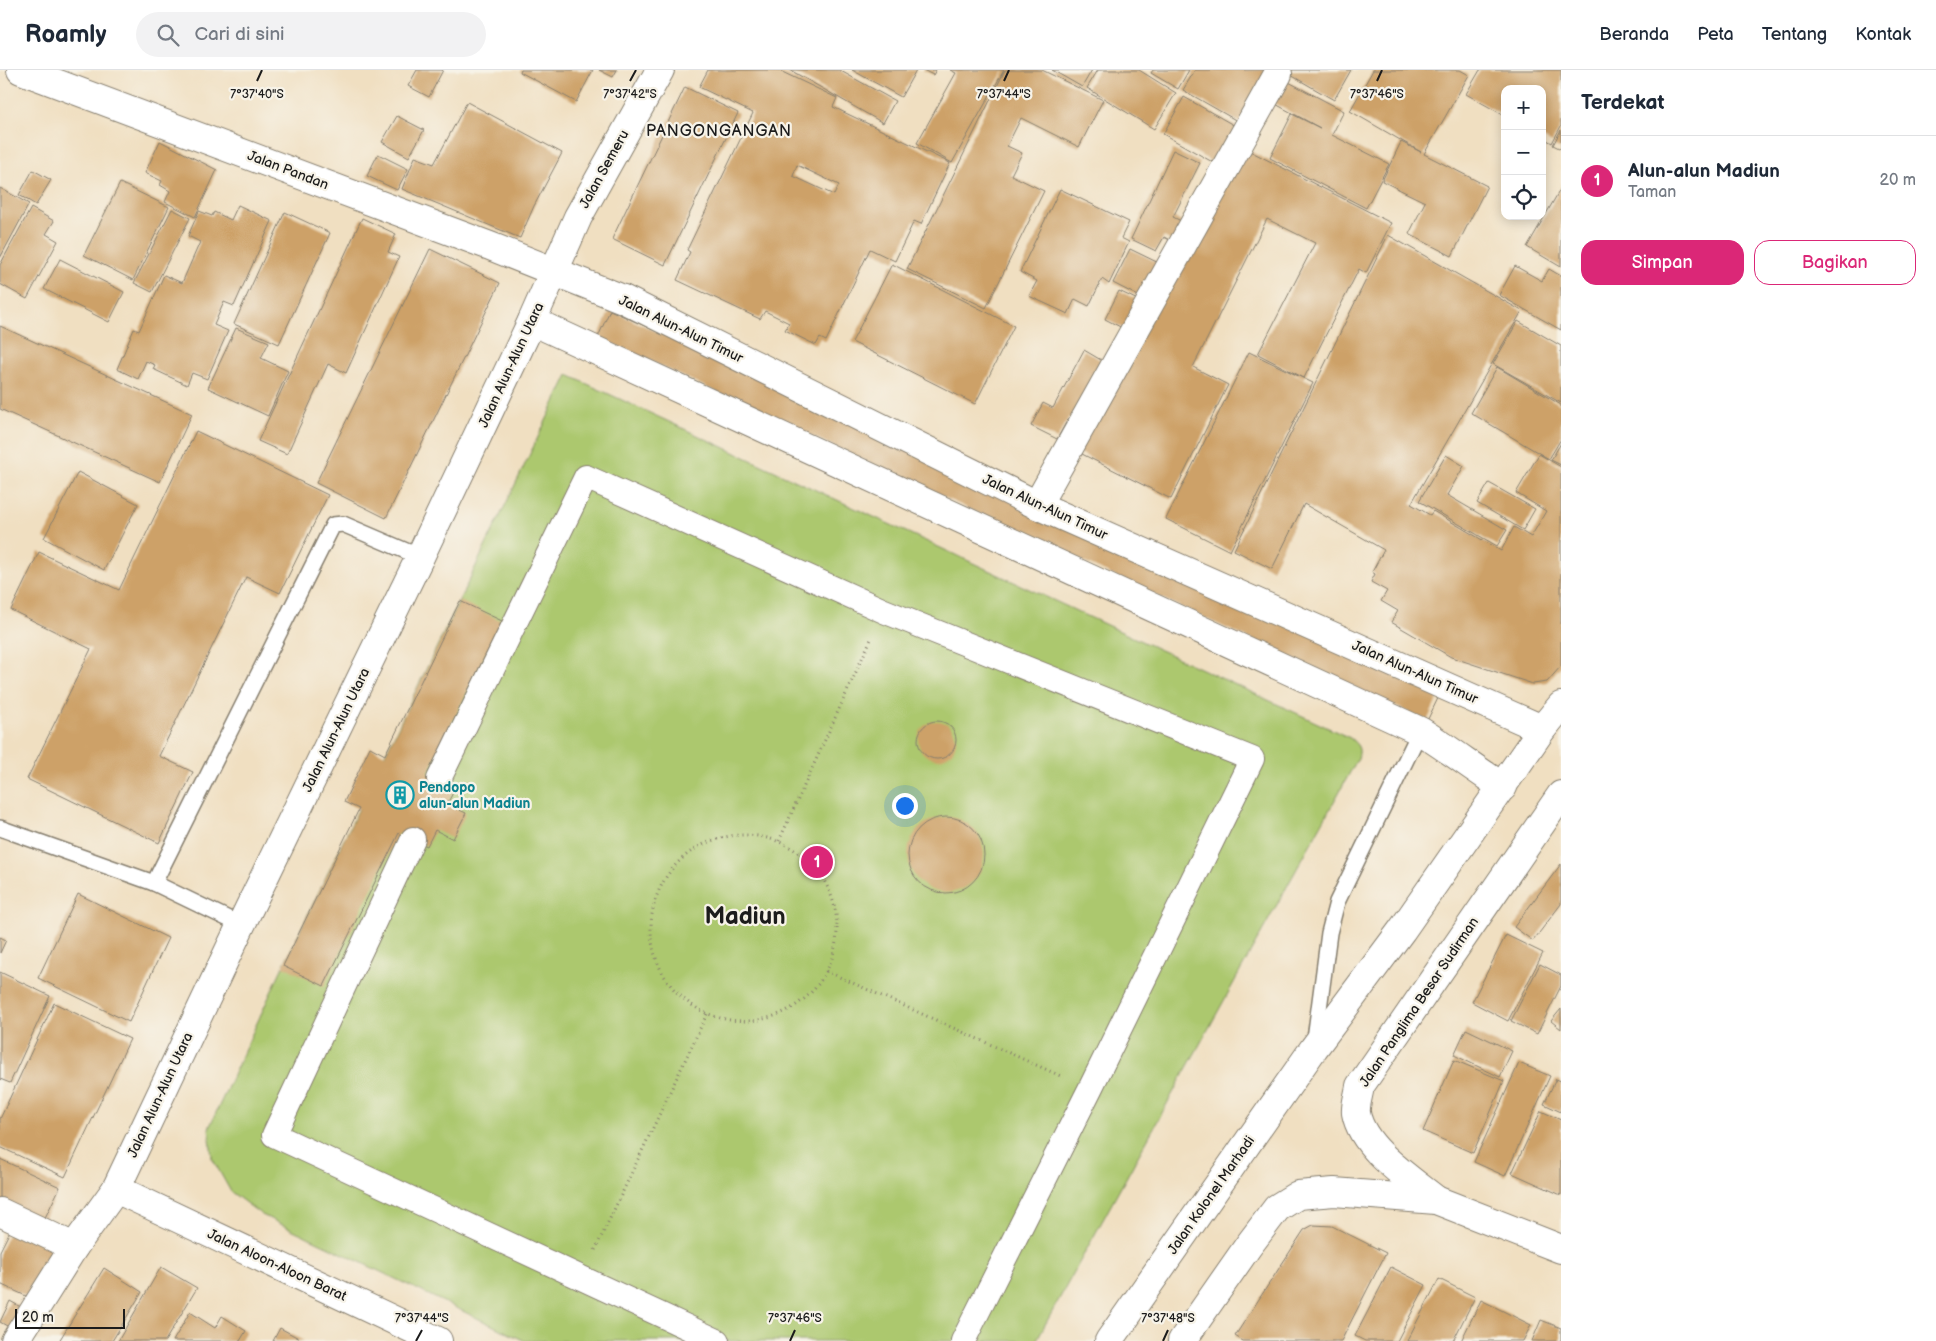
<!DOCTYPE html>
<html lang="id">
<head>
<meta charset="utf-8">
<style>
  body { margin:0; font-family:"Balsamiq Sans",sans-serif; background:#f2f2f3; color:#1f2937 }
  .controls { position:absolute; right:15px; top:15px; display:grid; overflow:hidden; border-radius:10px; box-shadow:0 2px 12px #0003 }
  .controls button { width:45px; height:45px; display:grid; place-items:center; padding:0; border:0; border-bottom:1px solid #e0e1e3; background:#fff; color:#1f2937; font:25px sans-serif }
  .scale { position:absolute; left:15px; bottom:12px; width:110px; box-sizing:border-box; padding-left:5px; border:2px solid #1c1c1c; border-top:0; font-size:14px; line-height:18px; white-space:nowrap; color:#1c1c1c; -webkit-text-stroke:4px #f7f3e8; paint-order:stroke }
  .you { position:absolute; left:904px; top:735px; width:18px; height:18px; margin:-12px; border:4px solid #fff; border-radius:50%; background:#1a73e8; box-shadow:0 0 0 8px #1a73e833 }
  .badge { display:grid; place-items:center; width:32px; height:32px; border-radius:50%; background:#db2777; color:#fff; font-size:16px; font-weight:700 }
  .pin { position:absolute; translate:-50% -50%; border:2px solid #fff; box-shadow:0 1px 5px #0006 }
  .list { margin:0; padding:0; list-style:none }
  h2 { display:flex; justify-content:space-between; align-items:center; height:65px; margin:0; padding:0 20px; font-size:21px }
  h2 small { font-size:16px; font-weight:400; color:#747a83 }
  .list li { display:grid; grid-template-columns:32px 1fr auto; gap:15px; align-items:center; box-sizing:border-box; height:90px; padding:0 20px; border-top:1px solid #e0e1e3 }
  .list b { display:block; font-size:19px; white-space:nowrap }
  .list p { margin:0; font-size:16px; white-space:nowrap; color:#747a83 }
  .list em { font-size:16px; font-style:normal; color:#747a83 }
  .actions { display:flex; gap:10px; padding:15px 20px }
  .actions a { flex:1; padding:11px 0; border:1px solid #db2777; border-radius:15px; text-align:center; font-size:18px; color:#db2777 }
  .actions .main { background:#db2777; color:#fff }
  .icon { flex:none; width:28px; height:28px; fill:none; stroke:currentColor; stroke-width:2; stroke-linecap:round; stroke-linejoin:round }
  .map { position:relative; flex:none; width:1561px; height:1271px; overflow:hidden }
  header { display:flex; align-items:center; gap:30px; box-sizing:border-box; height:70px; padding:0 25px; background:#fff; border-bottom:1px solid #e0e1e3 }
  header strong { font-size:24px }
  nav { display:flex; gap:28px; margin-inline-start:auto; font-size:18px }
  .search { width:350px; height:45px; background:#f2f2f3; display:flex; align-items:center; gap:12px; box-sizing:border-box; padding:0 18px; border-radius:28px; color:#747a83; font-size:19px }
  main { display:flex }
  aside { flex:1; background:#fff }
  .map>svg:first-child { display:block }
</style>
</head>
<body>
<header>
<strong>Roamly</strong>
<div class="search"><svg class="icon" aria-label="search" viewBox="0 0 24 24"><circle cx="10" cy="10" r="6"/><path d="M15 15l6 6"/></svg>Cari di sini</div>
<nav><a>Beranda</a><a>Peta</a><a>Tentang</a><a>Kontak</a></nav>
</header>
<main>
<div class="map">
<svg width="1561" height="1271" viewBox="0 0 1561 1271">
  <rect width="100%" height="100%" fill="#f7f3e8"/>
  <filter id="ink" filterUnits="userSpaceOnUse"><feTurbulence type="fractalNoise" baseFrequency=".02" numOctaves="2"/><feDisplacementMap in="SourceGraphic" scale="10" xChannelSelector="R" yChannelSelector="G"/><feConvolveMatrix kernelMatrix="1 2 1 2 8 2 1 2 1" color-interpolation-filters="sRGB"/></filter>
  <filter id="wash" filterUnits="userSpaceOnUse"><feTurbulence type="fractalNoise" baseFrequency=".0096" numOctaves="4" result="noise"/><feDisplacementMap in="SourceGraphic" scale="20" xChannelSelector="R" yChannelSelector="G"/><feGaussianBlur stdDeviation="1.12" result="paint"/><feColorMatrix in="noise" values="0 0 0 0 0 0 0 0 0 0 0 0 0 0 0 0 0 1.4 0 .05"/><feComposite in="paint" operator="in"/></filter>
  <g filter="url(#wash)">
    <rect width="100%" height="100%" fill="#f0dfc1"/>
    <path fill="#acc86e" stroke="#647245" d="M 568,305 L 1350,668 C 1358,675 1361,678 1358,688 L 1036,1271 L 525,1271 L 262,1145 L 231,1122 L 212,1088 L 209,1058 L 283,896 Z"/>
    <g id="blocks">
      <g fill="#cda167" fill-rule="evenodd">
        <polygon points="417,0 443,0 429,27 408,16"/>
        <polygon points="521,0 593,0 576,32 520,2"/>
        <polygon points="599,0 617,0 613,7"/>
        <path d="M 708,0 L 778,0 L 837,28 L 833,37 L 950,93 L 921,154 L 914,151 L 895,191 L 870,179 L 826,271 L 820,268 L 816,275 L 785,260 L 789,253 L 765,241 L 760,249 L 677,210 L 690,182 L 687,180 L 753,43 L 699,17 ZM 797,95 L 839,115 L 834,125 L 793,106 Z"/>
        <polygon points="790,0 839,0 895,31 883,53"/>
        <polygon points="852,0 916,0 901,27"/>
        <polygon points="923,0 936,0 933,5"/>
        <polygon points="950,0 1004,0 952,93 917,73 956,3"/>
        <polygon points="1005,0 1042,0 1103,30 1079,77 1021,48 1007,76 1022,83 1011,105 1044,121 986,238 907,199"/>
        <polygon points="1052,0 1092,0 1082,17"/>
        <polygon points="1098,0 1139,0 1176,23 1154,59 1087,18"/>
        <polygon points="1153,0 1189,0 1178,19 1151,3"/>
        <polygon points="1195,0 1279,0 1246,56 1183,20"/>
        <polygon points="1282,0 1351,0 1334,30"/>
        <polygon points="1373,0 1460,0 1469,5 1424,84 1487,116 1452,186 1409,164 1425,132 1382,111 1401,72 1421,82 1350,41"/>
        <polygon points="1480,0 1561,0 1561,56 1552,73 1542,67 1542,19 1505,19 1505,46 1466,24"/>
        <polygon points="1281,8 1344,41 1332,65 1389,94 1366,138 1270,88 1292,44 1320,58 1268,30"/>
        <polygon points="685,17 738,43 665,195 612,169"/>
        <polygon points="1184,27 1244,61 1223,98 1163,64"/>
        <polygon points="467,32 562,83 534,136 520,168 402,119 415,87 434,94"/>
        <polygon points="397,46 424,60 409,87 382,72"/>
        <polygon points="1561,60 1561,79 1553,75"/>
        <polygon points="160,71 217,100 195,147 165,132 170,121 160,115 162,111 145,103"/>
        <polygon points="1242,77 1391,153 1366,203 1359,199 1304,308 1258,284 1315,173 1267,149 1193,297 1228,315 1171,429 1078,382"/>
        <polygon points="1173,80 1200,93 1173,147 1189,155 1179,175 1164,167 1156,181 1131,169"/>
        <polygon points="378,84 408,99 397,120 367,106"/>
        <polygon points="33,100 51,110 36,135 19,125"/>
        <polygon points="120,113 169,137 133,210 84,185"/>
        <polygon points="0,118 29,134 0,188"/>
        <polygon points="1561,118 1561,197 1527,177"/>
        <polygon points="1060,119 1129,152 1121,168 1129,172 1109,214 1102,209 1089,236 1075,229 1068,244 1029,226 1037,211 1020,202"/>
        <polygon points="238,135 272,151 234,236 224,232 214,255 228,261 207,309 192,303 187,315 153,299 155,295 146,291 138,309 117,299 134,259 139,261 164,205 182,213 200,172 188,166 199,141 212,146 214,142 231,150"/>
        <polygon points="31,138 54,151 46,164 58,171 27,229 0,214 0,195"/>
        <polygon points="172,139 190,148 152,222 134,213"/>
        <polygon points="285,142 330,163 279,274 234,254"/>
        <polygon points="362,148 396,164 388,182 399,187 346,303 328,294 287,384 258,371"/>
        <polygon points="1388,165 1522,241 1411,434 1430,445 1433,441 1501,481 1514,457 1531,467 1546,441 1516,423 1539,384 1561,397 1561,596 1547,612 1533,614 1451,587 1391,552 1398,541 1381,531 1387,521 1371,512 1375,504 1372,502 1384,480 1304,434 1272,499 1234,480"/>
        <polygon points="430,179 500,213 386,448 316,413"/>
        <polygon points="1130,179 1167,197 1150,232 1113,213"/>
        <polygon points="60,189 124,222 109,252 44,219"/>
        <polygon points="892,194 1014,256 975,334 852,272"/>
        <polygon points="1515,196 1542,211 1549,199 1561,206 1561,260 1499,225"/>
        <polygon points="1119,221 1144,233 1130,262 1105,249"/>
        <polygon points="610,240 1440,624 1427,651 598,267"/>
        <polygon points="1518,251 1561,276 1561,333 1493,294"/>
        <polygon points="0,256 192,344 160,412 0,339"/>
        <polygon points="236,258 269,272 261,288 288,301 268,346 208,318"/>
        <polygon points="1084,280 1106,293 1075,351 1069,347 1057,369 1031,356 1043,333 1053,338"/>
        <polygon points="1249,282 1313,313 1230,481 1166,449"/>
        <polygon points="1497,297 1561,335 1561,369 1549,389 1471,343"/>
        <polygon points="196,361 328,425 280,523 246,507 159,686 193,702 159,773 27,709 91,579 11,540 39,482 119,520"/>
        <polygon points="1561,373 1561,395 1551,390"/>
        <polygon points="1446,385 1464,396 1447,425 1507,460 1497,476 1419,431"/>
        <polygon points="78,402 138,434 104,500 44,468"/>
        <polygon points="1489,413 1535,439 1523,460 1477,433"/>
        <polygon points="460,531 502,551 428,703 456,717 447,734 466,743 453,769 435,760 427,776 399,763 324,916 283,896 359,739 344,732 370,677 385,685"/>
        <circle cx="937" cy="670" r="19"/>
        <circle cx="946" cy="785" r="38"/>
        <polygon points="1561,794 1561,834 1533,871 1514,857"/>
        <polygon points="78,824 168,868 129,952 38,908"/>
        <polygon points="1506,865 1543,883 1508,951 1472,932"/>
        <polygon points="0,867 6,870 0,883"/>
        <polygon points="1540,894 1561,905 1561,916 1537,964 1511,951"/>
        <polygon points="0,902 50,926 10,1013 0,1009"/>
        <polygon points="54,933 130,969 65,1107 0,1077 0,1049"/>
        <polygon points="1561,939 1561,959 1551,951"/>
        <polygon points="1466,959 1512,981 1500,1007 1454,985"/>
        <polygon points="1454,990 1504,1011 1473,1083 1423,1061"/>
        <polygon points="1519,993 1550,1006 1505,1106 1474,1092"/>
        <polygon points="1556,1009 1561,1011 1561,1042 1544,1034"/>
        <polygon points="1541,1041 1561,1050 1561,1125 1512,1103"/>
        <polygon points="0,1089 60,1117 42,1154 0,1134"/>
        <polygon points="13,1155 59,1178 51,1196 26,1226 0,1214 0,1181"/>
        <polygon points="1313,1155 1332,1156 1386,1183 1341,1271 1243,1271 1235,1266 1304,1160"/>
        <polygon points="161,1197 197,1218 165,1271 118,1271"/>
        <polygon points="1391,1197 1426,1215 1397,1271 1365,1271 1355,1266"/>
        <polygon points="104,1198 142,1222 112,1271 59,1271"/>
        <polygon points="1439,1209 1475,1227 1453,1271 1407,1271"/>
        <polygon points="1481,1230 1531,1255 1523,1271 1461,1271"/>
        <polygon points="10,1231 26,1240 16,1261 0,1252"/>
        <polygon points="190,1242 215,1258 222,1246 246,1261 240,1271 173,1271"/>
        <polygon points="1541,1250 1561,1258 1561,1271 1532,1271"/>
        <polygon points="280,1258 304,1271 273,1271"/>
      </g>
    </g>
  </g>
  <g filter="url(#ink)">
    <use href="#blocks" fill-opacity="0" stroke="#867e6e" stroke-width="1"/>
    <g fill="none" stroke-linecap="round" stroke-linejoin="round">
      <g stroke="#867e6e" stroke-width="18">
        <g id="service">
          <polyline points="0,758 154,813 241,855"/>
          <polyline points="154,813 333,455 343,454 420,487"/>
          <polyline points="1315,969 1329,863 1337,832 1420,661"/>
        </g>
      </g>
      <g stroke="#867e6e" stroke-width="26">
        <g id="pedestrian">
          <polyline points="439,709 586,407 884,541 1252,689 1090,1019 963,1271"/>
          <polyline points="413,769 274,1065 717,1271"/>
        </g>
      </g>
      <g stroke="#867e6e" stroke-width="30">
        <g id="minor">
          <polyline points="1037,435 1278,4"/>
          <polyline points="0,1142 74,1177"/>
        </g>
      </g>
      <g stroke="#867e6e" stroke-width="30">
        <g id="tertiary">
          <polyline points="21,0 490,176 623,229 1037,435 1542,659"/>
          <path d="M 532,251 L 1420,661 C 1449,679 1475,699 1503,717"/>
          <polyline points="116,1119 438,1271"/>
          <polyline points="15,1271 74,1177 116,1119 241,855 420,487 532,251 578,147 660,0"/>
        </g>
      </g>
      <g stroke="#867e6e" stroke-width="30">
        <polyline id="secondary" points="1182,1271 1249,1175 1277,1138 1298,1125 1334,1122 1436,1130 1561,1179"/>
      </g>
      <g stroke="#867e6e" stroke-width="30">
        <g id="primary">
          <path d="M 1436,1130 C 1410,1109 1362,1078 1356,1043 C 1355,1035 1359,1024 1360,1016 L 1561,725"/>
          <polyline points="1109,1271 1314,978 1402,860 1542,659 1561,636"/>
        </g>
      </g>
      <g stroke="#867e6e" stroke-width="3" stroke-dasharray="1 4" stroke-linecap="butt">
        <circle cx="744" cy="858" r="93"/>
        <polyline points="779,771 871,569"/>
        <polyline points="826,901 1063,1007"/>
        <polyline points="595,1180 707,944"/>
      </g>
      <use href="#service" stroke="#fff" stroke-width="15"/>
      <use href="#pedestrian" stroke="#fff" stroke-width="24"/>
      <use href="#minor" stroke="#fff" stroke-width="28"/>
      <use href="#tertiary" stroke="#fff" stroke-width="28"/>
      <use href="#secondary" stroke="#fff" stroke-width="28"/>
      <use href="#primary" stroke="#fff" stroke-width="28"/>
    </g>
  </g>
  <path fill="none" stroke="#1c1c1c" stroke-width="2" d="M 257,11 L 262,0M 630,11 L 636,0M 1004,11 L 1009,0M 1377,11 L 1382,0M 416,1271 L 422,1260M 790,1271 L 795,1260M 1163,1271 L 1168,1260"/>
  <defs>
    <g id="building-ring" transform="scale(1.4375)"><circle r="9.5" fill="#f7f3e8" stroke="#0f9aa8" stroke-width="1.5"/><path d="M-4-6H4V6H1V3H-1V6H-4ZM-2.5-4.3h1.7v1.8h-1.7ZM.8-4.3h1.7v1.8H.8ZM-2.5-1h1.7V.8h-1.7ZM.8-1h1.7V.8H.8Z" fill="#0f9aa8"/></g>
  </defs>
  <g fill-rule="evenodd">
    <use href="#building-ring" x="400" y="725"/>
  </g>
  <g text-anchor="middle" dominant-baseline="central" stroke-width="4.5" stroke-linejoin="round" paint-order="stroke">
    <g font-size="14" fill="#1c1c1c" stroke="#f7f3e8">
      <text transform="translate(604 99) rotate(-61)">Jalan Semeru</text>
      <text transform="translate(288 100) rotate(21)">Jalan Pandan</text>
      <text transform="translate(681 259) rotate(26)">Jalan Alun-Alun Timur</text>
      <text transform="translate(511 295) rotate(-65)">Jalan Alun-Alun Utara</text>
      <text transform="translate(1045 437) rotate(25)">Jalan Alun-Alun Timur</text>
      <text transform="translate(1415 602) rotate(24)">Jalan Alun-Alun Timur</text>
      <text transform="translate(336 660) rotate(-64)">Jalan Alun-Alun Utara</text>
      <text transform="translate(1419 932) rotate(-56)">Jalan Panglima Besar Sudirman</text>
      <text transform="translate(160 1025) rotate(-65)">Jalan Alun-Alun Utara</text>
      <text transform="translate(1211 1125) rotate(-55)">Jalan Kolonel Marhadi</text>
      <text transform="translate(277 1195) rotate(25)">Jalan Aloon-Aloon Barat</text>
    </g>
    <g font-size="14" font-weight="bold" fill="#0d838f" stroke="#f7f3e8" text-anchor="start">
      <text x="419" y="717">Pendopo<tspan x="419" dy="16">alun-alun Madiun</tspan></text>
    </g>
    <g font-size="16" letter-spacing="1" fill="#1c1c1c" stroke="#f7f3e8">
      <text x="719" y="61">PANGONGANGAN</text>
    </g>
    <g font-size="24" font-weight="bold" fill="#1c1c1c" stroke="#f7f3e8">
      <text x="745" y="846">Madiun</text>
    </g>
  </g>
  <g font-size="12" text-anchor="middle" fill="#1c1c1c" stroke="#f7f3e8" stroke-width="4.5" stroke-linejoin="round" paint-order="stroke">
    <text x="257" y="28">7°37'40"S</text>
    <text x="630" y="28">7°37'42"S</text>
    <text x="1004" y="28">7°37'44"S</text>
    <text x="1377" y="28">7°37'46"S</text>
    <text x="795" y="1252">7°37'46"S</text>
    <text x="422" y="1252">7°37'44"S</text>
    <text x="1168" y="1252">7°37'48"S</text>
  </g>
</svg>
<div class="controls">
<button>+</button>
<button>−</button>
<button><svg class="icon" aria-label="locate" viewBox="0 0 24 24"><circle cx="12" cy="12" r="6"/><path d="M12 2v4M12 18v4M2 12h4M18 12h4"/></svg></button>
</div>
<div class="scale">20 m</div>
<div class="you"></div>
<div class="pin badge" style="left:817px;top:792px">1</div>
</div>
<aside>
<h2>Terdekat<small></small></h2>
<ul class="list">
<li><span class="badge">1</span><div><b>Alun-alun Madiun</b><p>Taman</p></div><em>20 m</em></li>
</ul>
<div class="actions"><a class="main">Simpan</a><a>Bagikan</a></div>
</aside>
</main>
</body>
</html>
